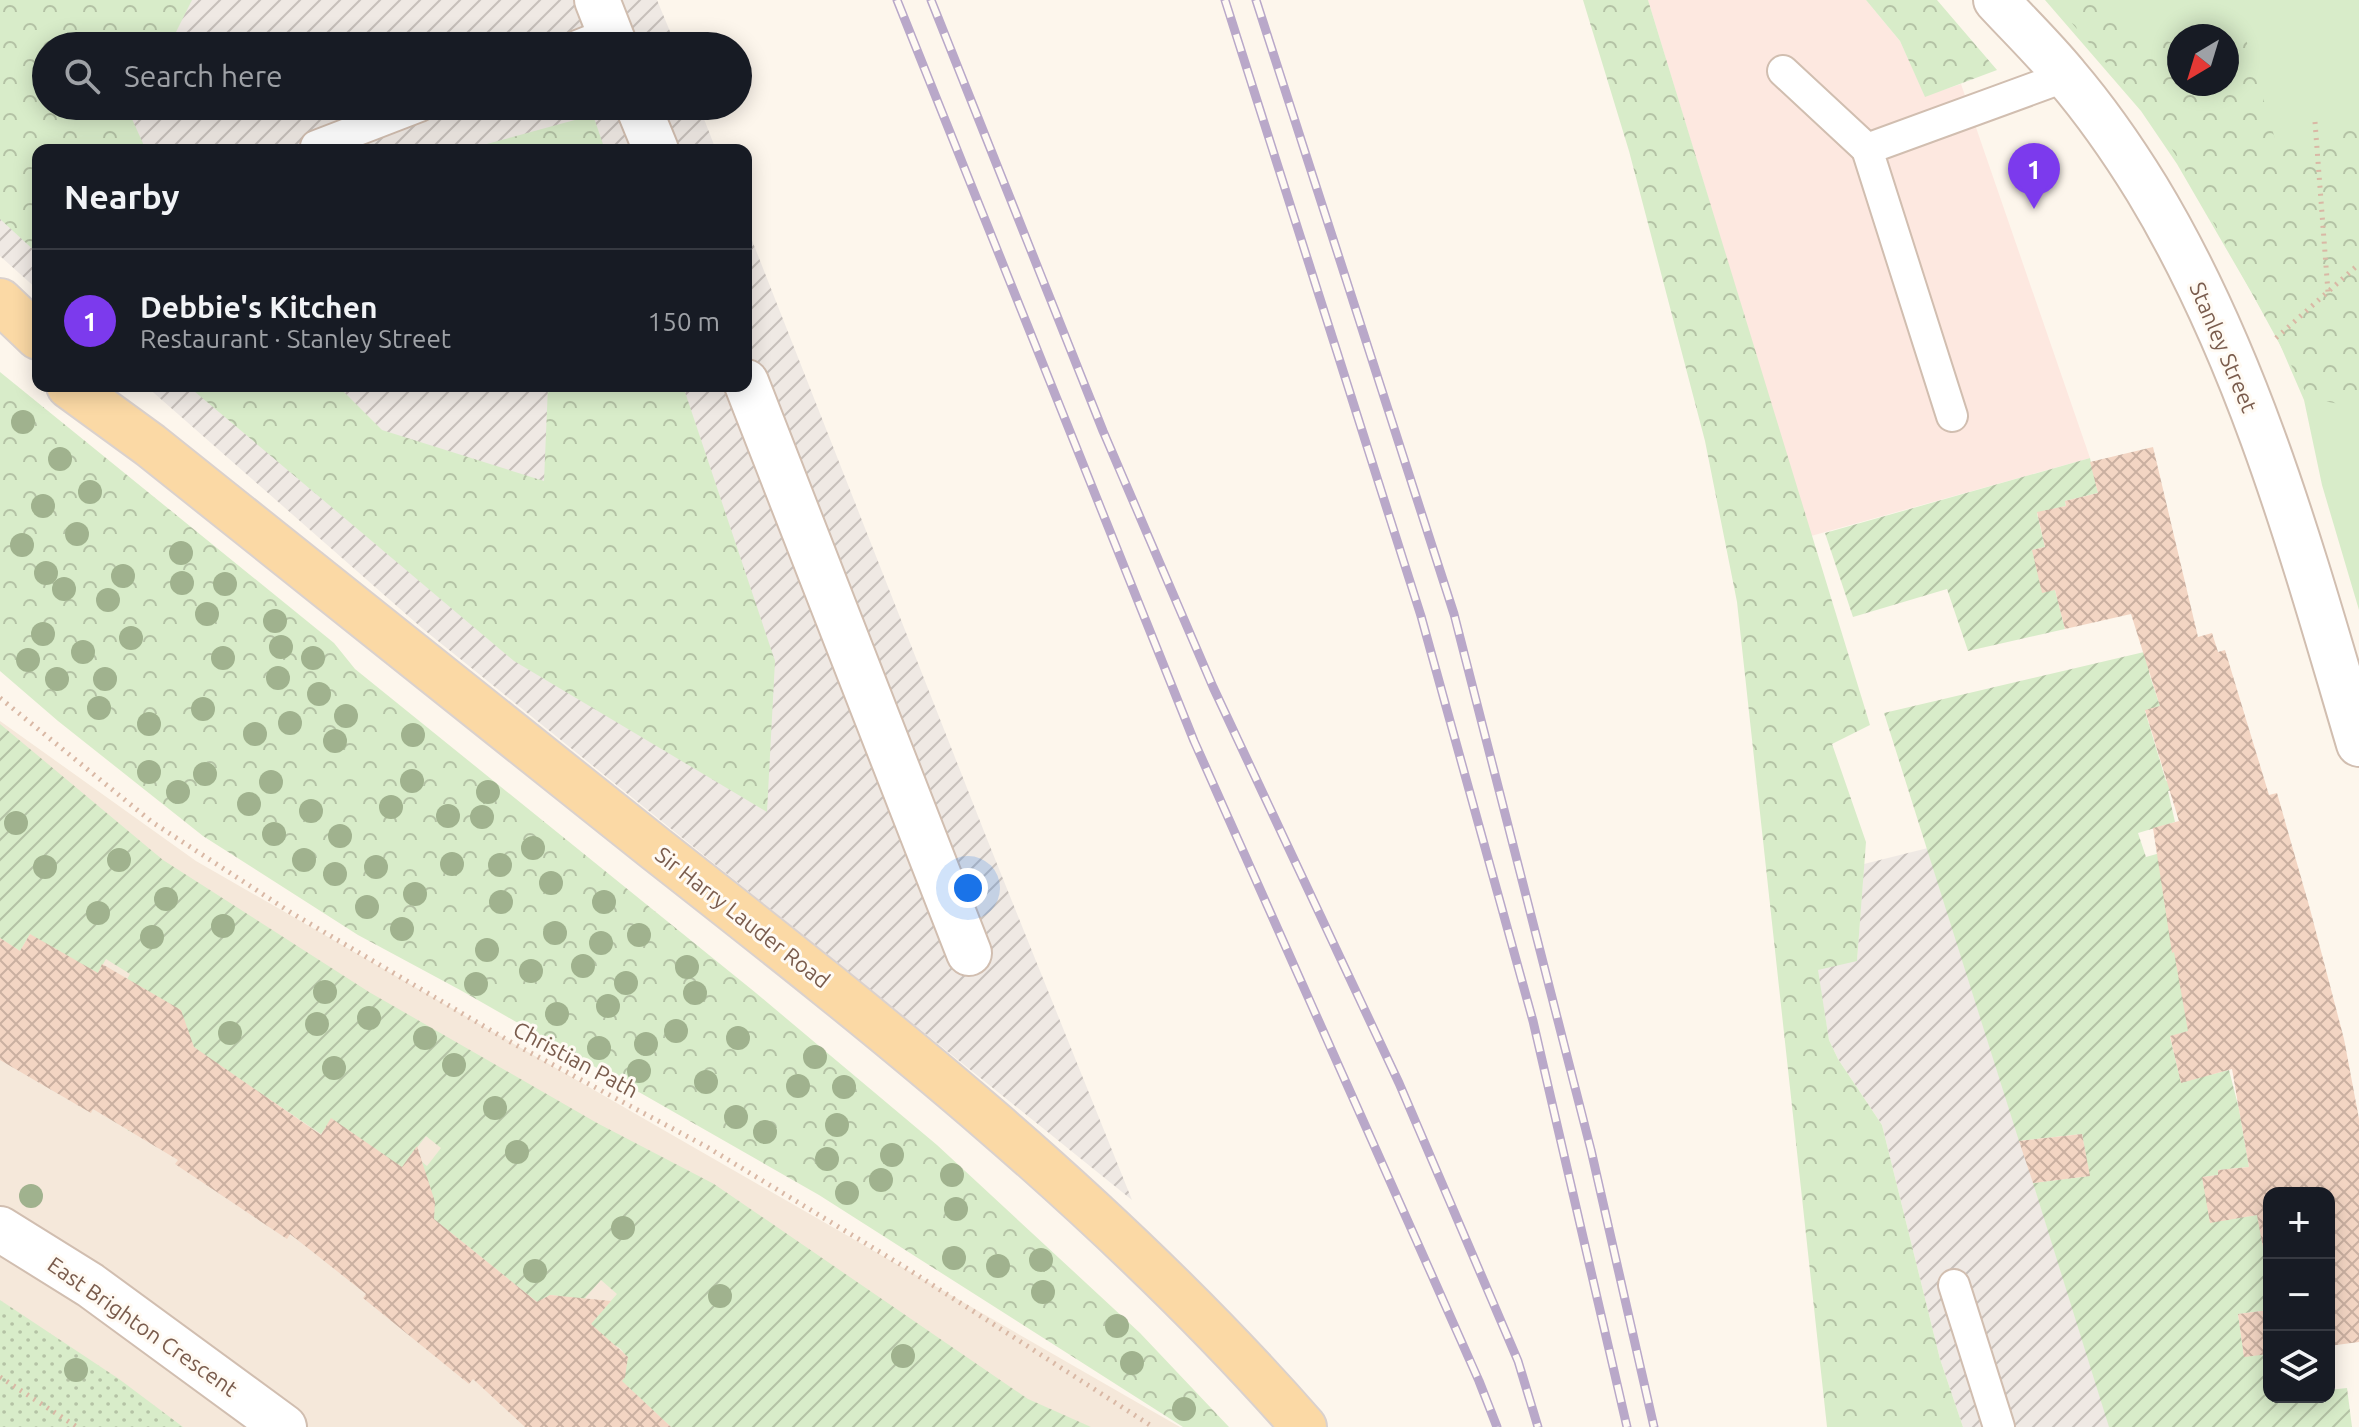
<!DOCTYPE html>
<html lang="en">
<head>
<meta charset="utf-8">
<style>
  body { margin:0; font-family:Ubuntu,sans-serif; background:#20242c; color:#f1f3f6 }
  .controls { position:absolute; right:24px; bottom:24px; display:grid; overflow:hidden; border-radius:16px; box-shadow:0 4px 20px #0003 }
  .controls button { width:72px; height:72px; display:grid; place-items:center; padding:0; border:0; border-bottom:2px solid #363941; background:#171b24; color:#f1f3f6; font:40px sans-serif }
  .compass { position:absolute; left:2167px; top:24px; width:72px; height:72px; border-radius:50%; background:#171b24; box-shadow:0 4px 20px #0003; rotate:218deg }
  .you { position:absolute; left:968px; top:888px; width:28px; height:28px; margin:-20px; border:6px solid #fff; border-radius:50%; background:#1a73e8; box-shadow:0 0 0 12px #1a73e833 }
  .badge { display:grid; place-items:center; width:52px; height:52px; border-radius:50%; background:#7c3aed; color:#fff; font-size:26px; font-weight:700 }
  .pin { position:absolute; translate:-50% -66px; filter:drop-shadow(0 2px 4px #0008) }
  .pin::after { content:''; position:absolute; top:42px; width:28px; height:24px; background:inherit; clip-path:polygon(0 0,100% 0,50% 100%) }
  .list { margin:0; padding:0; list-style:none }
  h2 { display:flex; justify-content:space-between; align-items:center; height:104px; margin:0; padding:0 32px; font-size:34px }
  h2 small { font-size:26px; font-weight:400; color:#9ea1a6 }
  .list li { display:grid; grid-template-columns:52px 1fr auto; gap:24px; align-items:center; box-sizing:border-box; height:144px; padding:0 32px; border-top:2px solid #363941 }
  .list b { display:block; font-size:30px; white-space:nowrap }
  .list p { margin:0; font-size:26px; white-space:nowrap; color:#9ea1a6 }
  .list em { font-size:26px; font-style:normal; color:#9ea1a6 }
  .icon { flex:none; width:44px; height:44px; fill:none; stroke:currentColor; stroke-width:2; stroke-linecap:round; stroke-linejoin:round }
  .map { position:relative; flex:none; width:2359px; height:1427px; overflow:hidden }
  .search { position:absolute; background:#171b24; box-shadow:0 4px 20px #0003; left:32px; top:32px; width:720px; height:88px; display:flex; align-items:center; gap:20px; box-sizing:border-box; padding:0 28px; border-radius:44px; color:#9ea1a6; font-size:30px }
  .panel { position:absolute; background:#171b24; box-shadow:0 4px 20px #0003; left:32px; top:144px; width:720px; height:248px; border-radius:16px }
  .map>svg:first-child { display:block }
</style>
</head>
<body>
<div class="map">
<svg width="2359" height="1427" viewBox="0 0 2359 1427">
  <defs>
    <pattern id="industrial-furrows" width="10" height="10" patternUnits="userSpaceOnUse" patternTransform="scale(2)"><rect width="10" height="10" fill="#efe9e4"/><path d="M-1 1l2-2M0 10L10 0M9 11l2-2" fill="none" stroke="#c7c0bb"/></pattern>
    <pattern id="forest-crowns" width="20" height="18" patternUnits="userSpaceOnUse" patternTransform="scale(2)"><rect width="20" height="18" fill="#d8ecc9"/><path d="M2 6a3 3 0 1 1 6 0M12 15a3 3 0 1 1 6 0" fill="none" stroke="#b4c2a5"/></pattern>
    <pattern id="park-dots" width="8" height="8" patternUnits="userSpaceOnUse" patternTransform="scale(2)"><rect width="8" height="8" fill="#d8ecc9"/><path d="M2 2h.1M6 6h.1" fill="none" stroke="#b4c2a5" stroke-width="1.8" stroke-linecap="round"/></pattern>
    <pattern id="garden-furrows" width="10" height="10" patternUnits="userSpaceOnUse" patternTransform="scale(2)"><rect width="10" height="10" fill="#d8ecc9"/><path d="M-1 1l2-2M0 10L10 0M9 11l2-2" fill="none" stroke="#b4c2a5"/></pattern>
    <pattern id="building-cross-hatch" width="8" height="8" patternUnits="userSpaceOnUse" patternTransform="scale(2)"><rect width="8" height="8" fill="#f3d5c3"/><path d="M0 0l8 8M0 8l8-8" fill="none" stroke="#cab0a1"/></pattern>
  </defs>
  <rect width="100%" height="100%" fill="#fdf6ec"/>
  <polygon fill="#f5e8da" points="0,721 196,861 1180,1427 0,1427"/>
  <polygon fill="#fde8e0" points="1648,0 1866,0 1900,41 1925,96 1961,84 2090,458 1811,536"/>
  <g fill="url(#industrial-furrows)">
    <polygon points="0,0 657,0 676,46 46,46 46,106 699,106 716,150 38,150 38,290 0,256"/>
    <polygon points="746,225 987,839 1132,1200 423,629 146,386 746,386"/>
    <polygon points="1928,848 2110,1427 1963,1427 1940,1359 1882,1125 1838,1059 1829,1040 1817,969 1857,960 1864,864"/>
  </g>
  <path fill="#d8ecc9" fill-rule="evenodd" d="M 2045,0 L 2359,0 L 2359,610 L 2322,485 L 2304,400 L 2275,333 L 2177,164 L 2141,111 ZM 2179,36 L 2227,36 L 2227,84 L 2179,84 Z"/>
  <g fill="url(#forest-crowns)">
    <polygon points="0,0 192,0 169,46 46,46 46,106 139,106 132,119 146,150 38,150 38,254 0,219"/>
    <polygon points="1583,0 1648,0 1870,725 1832,744 1866,842 1857,961 1818,970 1829,1040 1838,1059 1882,1125 1940,1359 1963,1427 1827,1427 1737,602 1705,441 1629,151"/>
    <polygon points="1866,0 1937,0 1997,70 1925,97 1900,41"/>
    <polygon points="2052,0 2099,0 2137,29 2179,46 2179,84 2227,84 2227,42 2245,36 2275,139 2314,151 2359,115 2359,408 2309,398 2181,163 2144,107"/>
    <polygon points="593,115 605,150 485,150 483,145"/>
    <polygon points="0,372 334,643 355,669 756,993 937,1145 1140,1333 1229,1427 1183,1427 819,1195 462,991 358,935 203,836 58,721 0,671"/>
    <polygon points="188,386 338,386 382,430 544,481 548,386 683,386 775,661 767,812 514,661"/>
  </g>
  <polygon fill="url(#park-dots)" points="0,1300 119,1379 183,1427 0,1427"/>
  <g fill="url(#garden-furrows)" fill-rule="evenodd">
    <polygon points="2090,458 2098,493 2065,501 2066,506 2037,513 2045,547 2033,550 2055,590 2065,629 1968,651 1947,589 1853,617 1825,533"/>
    <polygon points="2157,649 2149,673 2160,706 2145,711 2166,781 2256,754 2262,774 2168,791 2175,822 2138,833 2146,857 2181,847 2172,952 2210,949 2188,1031 2170,1037 2181,1082 2229,1070 2239,1109 2249,1167 2218,1170 2218,1175 2203,1177 2210,1222 2257,1215 2269,1234 2269,1310 2238,1314 2244,1356 2269,1354 2269,1397 2329,1397 2329,1390 2347,1388 2352,1427 2109,1427 2033,1183 2089,1176 2082,1134 2019,1141 1884,713"/>
    <path d="M 0,724 L 163,860 L 369,992 L 597,1123 L 714,1184 L 1028,1399 L 1091,1427 L 671,1427 L 619,1379 C 628,1360 629,1345 603,1343 L 559,1296 L 550,1295 L 537,1302 L 430,1216 L 434,1208 L 432,1194 L 332,1119 L 321,1134 L 235,1076 L 148,1139 L 127,1130 L 177,1043 L 184,1020 L 180,1009 L 113,1004 L 130,974 L 106,959 L 88,990 L 30,934 L 20,951 L 0,938 ZM 426,1136 L 441,1148 L 427,1166 L 412,1154 ZM 601,1280 L 617,1294 L 601,1312 L 585,1298 Z"/>
  </g>
  <g fill="url(#building-cross-hatch)">
    <polygon points="2153,447 2198,637 2212,633 2218,652 2225,650 2269,795 2277,793 2310,909 2344,1039 2359,1119 2359,1342 2329,1346 2329,1193 2269,1193 2269,1281 2257,1215 2210,1223 2202,1177 2218,1175 2218,1170 2249,1167 2232,1069 2181,1083 2170,1036 2188,1031 2174,952 2172,953 2153,828 2179,821 2145,710 2160,706 2131,614 2065,629 2055,590 2042,593 2032,550 2045,547 2037,512 2066,506 2065,501 2098,493 2090,462"/>
    <polygon points="30,934 98,973 102,964 181,1010 194,1047 321,1135 331,1118 402,1167 417,1146 435,1202 434,1219 537,1302 550,1295 611,1301 591,1324 628,1357 625,1377 622,1381 671,1427 525,1427 473,1379 469,1384 363,1298 366,1294 290,1234 287,1239 175,1164 178,1160 93,1109 91,1113 0,1060 0,938 20,951"/>
    <polygon points="2082,1134 2090,1176 2033,1183 2019,1141"/>
    <polygon points="2269,1310 2269,1354 2244,1357 2238,1314"/>
  </g>
  <g fill="none" stroke-linecap="round" stroke-linejoin="round">
    <g stroke="#d1beb0" stroke-width="34">
      <g id="service">
        <polyline points="577,46 610,33"/>
        <polyline points="1783,71 1867,149"/>
        <polyline points="316,146 420,106"/>
        <polyline points="1952,416 1867,149 2067,76"/>
        <polyline points="1954,1285 1999,1427"/>
      </g>
    </g>
    <g stroke="#d1beb0" stroke-width="48">
      <g id="minor">
        <polyline points="597,0 615,46"/>
        <path d="M 1996,0 C 2019,25 2044,49 2066,76 C 2095,110 2123,150 2147,189 C 2250,359 2303,555 2359,744"/>
        <polyline points="638,106 656,150"/>
        <polyline points="746,382 969,953"/>
        <polyline points="0,1229 90,1285 284,1427"/>
      </g>
    </g>
    <g stroke="#dad1cd" stroke-width="48">
      <g id="primary">
        <polyline points="0,301 38,337"/>
        <path d="M 69,386 L 150,445 C 318,580 486,715 656,849 C 883,1027 1113,1209 1304,1427"/>
      </g>
    </g>
    <g stroke="#d9b8a5" stroke-width="5" stroke-dasharray="2 6" stroke-linecap="butt">
      <polyline points="2315,122 2328,292"/>
      <polyline points="2276,338 2359,264"/>
      <polyline points="0,698 152,822 290,912 514,1044 707,1147 903,1266 1153,1427"/>
      <polyline points="0,1377 77,1427"/>
    </g>
    <use href="#service" stroke="#fff" stroke-width="30"/>
    <use href="#minor" stroke="#fff" stroke-width="44"/>
    <use href="#primary" stroke="#fbd9a5" stroke-width="44"/>
    <g stroke="#b9a8c9" stroke-width="9">
      <g id="rail">
        <polyline points="897,0 1194,741 1479,1381 1497,1427"/>
        <polyline points="931,0 1103,431 1213,687 1399,1083 1518,1361 1538,1427"/>
        <polyline points="1225,0 1421,616 1533,1021 1627,1427"/>
        <polyline points="1256,0 1454,614 1591,1150 1654,1427"/>
      </g>
    </g>
    <use href="#rail" stroke="#fffaf3" stroke-width="6" stroke-dasharray="18" stroke-linecap="butt"/>
  </g>
  <g fill="#a0b28e">
    <circle cx="23" cy="422" r="12"/>
    <circle cx="60" cy="459" r="12"/>
    <circle cx="90" cy="492" r="12"/>
    <circle cx="43" cy="506" r="12"/>
    <circle cx="77" cy="534" r="12"/>
    <circle cx="22" cy="545" r="12"/>
    <circle cx="181" cy="553" r="12"/>
    <circle cx="46" cy="573" r="12"/>
    <circle cx="123" cy="576" r="12"/>
    <circle cx="182" cy="583" r="12"/>
    <circle cx="225" cy="584" r="12"/>
    <circle cx="64" cy="589" r="12"/>
    <circle cx="108" cy="600" r="12"/>
    <circle cx="207" cy="614" r="12"/>
    <circle cx="275" cy="621" r="12"/>
    <circle cx="43" cy="634" r="12"/>
    <circle cx="131" cy="638" r="12"/>
    <circle cx="281" cy="647" r="12"/>
    <circle cx="83" cy="652" r="12"/>
    <circle cx="223" cy="658" r="12"/>
    <circle cx="313" cy="658" r="12"/>
    <circle cx="28" cy="660" r="12"/>
    <circle cx="278" cy="678" r="12"/>
    <circle cx="57" cy="679" r="12"/>
    <circle cx="105" cy="679" r="12"/>
    <circle cx="319" cy="694" r="12"/>
    <circle cx="99" cy="708" r="12"/>
    <circle cx="203" cy="709" r="12"/>
    <circle cx="346" cy="716" r="12"/>
    <circle cx="290" cy="723" r="12"/>
    <circle cx="149" cy="724" r="12"/>
    <circle cx="255" cy="734" r="12"/>
    <circle cx="413" cy="735" r="12"/>
    <circle cx="335" cy="741" r="12"/>
    <circle cx="149" cy="772" r="12"/>
    <circle cx="205" cy="774" r="12"/>
    <circle cx="412" cy="781" r="12"/>
    <circle cx="271" cy="782" r="12"/>
    <circle cx="178" cy="792" r="12"/>
    <circle cx="488" cy="792" r="12"/>
    <circle cx="249" cy="804" r="12"/>
    <circle cx="391" cy="807" r="12"/>
    <circle cx="311" cy="811" r="12"/>
    <circle cx="448" cy="816" r="12"/>
    <circle cx="482" cy="817" r="12"/>
    <circle cx="16" cy="823" r="12"/>
    <circle cx="274" cy="834" r="12"/>
    <circle cx="340" cy="836" r="12"/>
    <circle cx="533" cy="848" r="12"/>
    <circle cx="119" cy="860" r="12"/>
    <circle cx="304" cy="860" r="12"/>
    <circle cx="452" cy="864" r="12"/>
    <circle cx="500" cy="865" r="12"/>
    <circle cx="45" cy="867" r="12"/>
    <circle cx="376" cy="867" r="12"/>
    <circle cx="335" cy="874" r="12"/>
    <circle cx="551" cy="883" r="12"/>
    <circle cx="415" cy="894" r="12"/>
    <circle cx="166" cy="899" r="12"/>
    <circle cx="501" cy="902" r="12"/>
    <circle cx="604" cy="902" r="12"/>
    <circle cx="367" cy="907" r="12"/>
    <circle cx="98" cy="913" r="12"/>
    <circle cx="223" cy="926" r="12"/>
    <circle cx="402" cy="929" r="12"/>
    <circle cx="555" cy="933" r="12"/>
    <circle cx="639" cy="935" r="12"/>
    <circle cx="152" cy="937" r="12"/>
    <circle cx="601" cy="943" r="12"/>
    <circle cx="487" cy="950" r="12"/>
    <circle cx="583" cy="966" r="12"/>
    <circle cx="687" cy="967" r="12"/>
    <circle cx="531" cy="971" r="12"/>
    <circle cx="626" cy="983" r="12"/>
    <circle cx="476" cy="984" r="12"/>
    <circle cx="325" cy="992" r="12"/>
    <circle cx="695" cy="993" r="12"/>
    <circle cx="608" cy="1006" r="12"/>
    <circle cx="557" cy="1014" r="12"/>
    <circle cx="369" cy="1018" r="12"/>
    <circle cx="317" cy="1024" r="12"/>
    <circle cx="676" cy="1031" r="12"/>
    <circle cx="230" cy="1033" r="12"/>
    <circle cx="425" cy="1038" r="12"/>
    <circle cx="738" cy="1038" r="12"/>
    <circle cx="646" cy="1044" r="12"/>
    <circle cx="599" cy="1048" r="12"/>
    <circle cx="815" cy="1057" r="12"/>
    <circle cx="454" cy="1065" r="12"/>
    <circle cx="334" cy="1068" r="12"/>
    <circle cx="639" cy="1071" r="12"/>
    <circle cx="706" cy="1082" r="12"/>
    <circle cx="798" cy="1086" r="12"/>
    <circle cx="844" cy="1087" r="12"/>
    <circle cx="495" cy="1108" r="12"/>
    <circle cx="736" cy="1117" r="12"/>
    <circle cx="837" cy="1125" r="12"/>
    <circle cx="765" cy="1132" r="12"/>
    <circle cx="517" cy="1152" r="12"/>
    <circle cx="892" cy="1155" r="12"/>
    <circle cx="827" cy="1159" r="12"/>
    <circle cx="952" cy="1175" r="12"/>
    <circle cx="881" cy="1180" r="12"/>
    <circle cx="847" cy="1193" r="12"/>
    <circle cx="31" cy="1196" r="12"/>
    <circle cx="956" cy="1209" r="12"/>
    <circle cx="623" cy="1228" r="12"/>
    <circle cx="954" cy="1258" r="12"/>
    <circle cx="1041" cy="1260" r="12"/>
    <circle cx="998" cy="1266" r="12"/>
    <circle cx="535" cy="1271" r="12"/>
    <circle cx="1043" cy="1292" r="12"/>
    <circle cx="720" cy="1296" r="12"/>
    <circle cx="1117" cy="1326" r="12"/>
    <circle cx="903" cy="1356" r="12"/>
    <circle cx="1132" cy="1363" r="12"/>
    <circle cx="76" cy="1370" r="12"/>
    <circle cx="1184" cy="1409" r="12"/>
  </g>
  <g text-anchor="middle" dominant-baseline="central" stroke-width="6" stroke-linejoin="round" paint-order="stroke">
    <g font-size="22" fill="#7a5c4d" stroke="#fffaf3">
      <text transform="translate(2224 347) rotate(67)">Stanley Street</text>
      <text transform="translate(743 917) rotate(38)">Sir Harry Lauder Road</text>
      <text transform="translate(576 1059) rotate(28)">Christian Path</text>
      <text transform="translate(143 1326) rotate(35)">East Brighton Crescent</text>
    </g>
  </g>
</svg>
<div class="controls">
<button>+</button>
<button>−</button>
<button><svg class="icon" aria-label="layers" viewBox="0 0 24 24"><path d="M12 4l9 5-9 5-9-5zM3 14l9 5 9-5"/></svg></button>
</div>
<svg class="compass" viewBox="-18 -18 36 36"><path d="M0-13l5 13h-10z" fill="#e53935"/><path d="M0 13l5-13h-10z" fill="#9ea1a6"/></svg>
<div class="you"></div>
<div class="pin badge" style="left:2034px;top:209px">1</div>
<div class="search"><svg class="icon" aria-label="search" viewBox="0 0 24 24"><circle cx="10" cy="10" r="6"/><path d="M15 15l6 6"/></svg>Search here</div>
<section class="panel">
<h2>Nearby<small></small></h2>
<ul class="list">
<li><span class="badge">1</span><div><b>Debbie's Kitchen</b><p>Restaurant · Stanley Street</p></div><em>150 m</em></li>
</ul>
</section>
</div>
</body>
</html>
